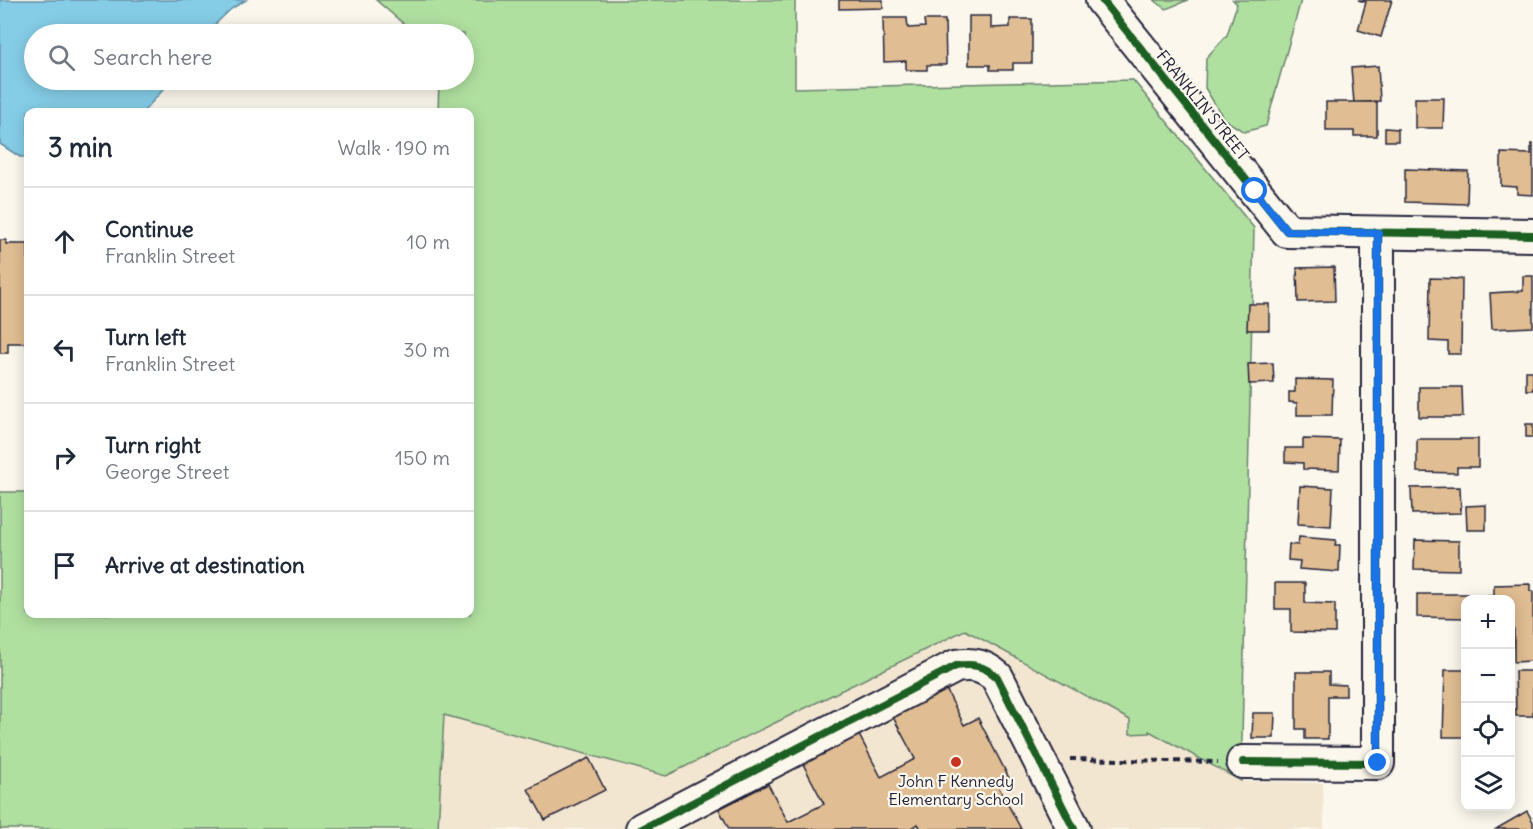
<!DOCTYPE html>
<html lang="en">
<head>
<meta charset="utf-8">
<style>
  body { margin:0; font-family:Delius,sans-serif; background:#f6f6f7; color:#1f2937 }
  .controls { position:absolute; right:18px; bottom:18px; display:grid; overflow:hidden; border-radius:12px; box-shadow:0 3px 15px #0003 }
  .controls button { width:54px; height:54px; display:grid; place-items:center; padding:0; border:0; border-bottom:2px solid #e0e1e3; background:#fff; color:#1f2937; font:30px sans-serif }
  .stop { position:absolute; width:18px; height:18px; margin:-14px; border:4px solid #1a73e8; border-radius:50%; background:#fff }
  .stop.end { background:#1a73e8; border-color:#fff; box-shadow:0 2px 6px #0008 }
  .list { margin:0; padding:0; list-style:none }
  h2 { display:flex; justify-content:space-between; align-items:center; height:78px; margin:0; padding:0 24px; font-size:26px }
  h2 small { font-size:20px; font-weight:400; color:#747a83 }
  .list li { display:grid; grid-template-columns:39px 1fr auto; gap:18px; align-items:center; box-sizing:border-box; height:108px; padding:0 24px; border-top:2px solid #e0e1e3 }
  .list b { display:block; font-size:22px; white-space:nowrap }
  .list p { margin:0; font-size:20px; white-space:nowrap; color:#747a83 }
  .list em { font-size:20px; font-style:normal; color:#747a83 }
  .icon { flex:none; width:33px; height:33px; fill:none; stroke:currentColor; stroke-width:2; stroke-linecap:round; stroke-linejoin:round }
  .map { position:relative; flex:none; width:1533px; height:829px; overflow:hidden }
  .search { position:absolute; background:#fff; box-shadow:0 3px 15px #0003; left:24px; top:24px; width:450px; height:66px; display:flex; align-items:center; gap:15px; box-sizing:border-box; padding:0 21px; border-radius:33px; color:#747a83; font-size:22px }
  .panel { position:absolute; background:#fff; box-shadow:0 3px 15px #0003; left:24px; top:108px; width:450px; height:510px; border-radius:12px }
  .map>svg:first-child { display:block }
</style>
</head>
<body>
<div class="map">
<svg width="1533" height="829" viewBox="0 0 1533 829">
  <rect width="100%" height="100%" fill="#fbf7ec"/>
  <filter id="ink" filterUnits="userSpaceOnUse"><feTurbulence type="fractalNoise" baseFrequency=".0167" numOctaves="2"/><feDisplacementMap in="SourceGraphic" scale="12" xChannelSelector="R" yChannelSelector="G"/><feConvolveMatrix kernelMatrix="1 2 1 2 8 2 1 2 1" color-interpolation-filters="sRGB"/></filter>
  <g filter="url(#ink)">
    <polygon fill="#f3e6d1" points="965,630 1241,781 1323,783 1324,829 438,829 444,715 666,776"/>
    <g fill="#b0e0a0" stroke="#69816e" stroke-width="1.5">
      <polygon points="376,0 795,0 795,88 1133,80 1254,228 1241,781 1149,731 1149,733 1130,734 1130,720 965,630 666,776 444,715 438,829 0,829 0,492 28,492 28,614 470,614 470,112 438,112 439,80 464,80 464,34 430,34 412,31"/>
      <polygon points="1154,0 1188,0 1166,9"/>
      <polygon points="1233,0 1301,0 1266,126 1244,132 1224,119 1205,88 1206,58 1227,35 1237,4"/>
    </g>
    <polygon fill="#85cde6" stroke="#5d89a2" stroke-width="1.5" points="0,0 246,0 231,9 205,34 34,34 34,80 172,80 143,112 28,112 28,157 20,157 0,144"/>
    <g fill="#e0bd92" stroke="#22223b" stroke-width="1.5">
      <polygon points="839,0 883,0 883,8 839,9"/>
      <polygon points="1358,0 1392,0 1381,37 1358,30 1366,2"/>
      <polygon points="969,16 991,16 991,28 1010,27 1010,19 1032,19 1032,63 1013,63 1013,70 990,70 990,65 969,65"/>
      <polygon points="883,18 907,18 908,28 925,27 924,20 945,20 946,65 927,65 927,70 906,70 906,61 884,62"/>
      <polygon points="1378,66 1380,101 1354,103 1351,68"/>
      <polygon points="1415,98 1444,98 1443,128 1415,128"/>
      <polygon points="1326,102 1377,102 1377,136 1354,136 1354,131 1326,131"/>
      <polygon points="1385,128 1398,129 1398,141 1385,141"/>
      <polygon points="1531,144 1533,144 1533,195 1517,194 1517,187 1501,186 1501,153 1531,154"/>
      <polygon points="1405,169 1468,171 1467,204 1405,202"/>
      <polygon points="0,240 6,240 6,244 28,244 28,343 8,343 8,353 0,353"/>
      <polygon points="1334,267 1335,301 1298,302 1297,268"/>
      <polygon points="1523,276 1533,276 1533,327 1492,329 1490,293 1523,291"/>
      <polygon points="1430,278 1462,279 1461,354 1448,354 1448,342 1429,341"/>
      <polygon points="1248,304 1269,304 1269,330 1247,330"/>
      <polygon points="1273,363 1274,383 1249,384 1248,364"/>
      <rect x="1526" y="371" width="7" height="19"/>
      <polygon points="1295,379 1333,380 1332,415 1297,415 1297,403 1289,402 1289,392 1295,392"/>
      <polygon points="1419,387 1462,387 1463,417 1419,417"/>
      <rect x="1526" y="424" width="7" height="13"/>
      <polygon points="1303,439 1340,440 1339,470 1303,469 1303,463 1285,462 1285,448 1303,448"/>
      <polygon points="1417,439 1478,439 1478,467 1457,467 1457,473 1417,472"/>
      <polygon points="1300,486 1333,488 1331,526 1298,524"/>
      <polygon points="1460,487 1461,513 1412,514 1411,488"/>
      <polygon points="1486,505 1486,530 1467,530 1466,506"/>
      <polygon points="1299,537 1336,540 1335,545 1340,545 1339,572 1299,569 1300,561 1288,560 1289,544 1298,545"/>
      <polygon points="1415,540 1459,541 1459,570 1414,569"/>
      <polygon points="1275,583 1305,583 1305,603 1335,604 1335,633 1291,632 1291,609 1275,609"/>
      <polygon points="1530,584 1530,591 1533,591 1533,661 1514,662 1514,630 1510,630 1510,600 1488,600 1488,596 1494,596 1494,585"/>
      <polygon points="1417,594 1467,594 1466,618 1417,617"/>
      <polygon points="1445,670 1466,670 1466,737 1443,737"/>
      <polygon points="1515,671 1533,671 1533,716 1516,716"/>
      <polygon points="1296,672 1329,672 1329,684 1346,685 1346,696 1328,696 1328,739 1305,739 1305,729 1296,729"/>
      <polygon points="946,689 964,725 978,718 1009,778 997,784 1021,829 921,829 918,824 909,829 729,829 719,809 768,784 788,822 824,804 803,764 859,735 881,777 915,759 893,717"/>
      <polygon points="1253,713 1275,713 1274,738 1252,738"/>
      <polygon points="589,758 605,790 545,820 528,789"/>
      <polygon points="1527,811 1533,822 1533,829 1496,829"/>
    </g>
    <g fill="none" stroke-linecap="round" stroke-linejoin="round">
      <g stroke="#22223b" stroke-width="36">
        <g id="minor">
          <polyline points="1102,0 1287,231 1533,235"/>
          <polyline points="1243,762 1378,763 1378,233"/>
          <path d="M 642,829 L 956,666 C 973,663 984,666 997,677 L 1074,829"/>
        </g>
      </g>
      <polyline stroke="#22223b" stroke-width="4" stroke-dasharray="6 4.5" stroke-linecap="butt" points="1070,759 1218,762"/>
      <use href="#minor" stroke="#fbf7ec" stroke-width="32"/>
      <g stroke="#fbf7ec" stroke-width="11">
        <g id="cycleway">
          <polyline points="1102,0 1287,231 1533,235"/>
          <polyline points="1243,762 1378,763 1378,233"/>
          <path d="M 642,829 L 956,666 C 973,663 984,666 997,677 L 1074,829"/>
        </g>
      </g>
      <use href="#cycleway" stroke="#1b5e20" stroke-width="8"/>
    </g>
  </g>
  <g fill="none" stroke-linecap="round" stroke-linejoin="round" filter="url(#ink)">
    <polyline stroke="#1a73e8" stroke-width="8" points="1255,191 1287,231 1378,233 1378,763"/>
  </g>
  <circle fill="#c8321e" stroke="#fbf7ec" stroke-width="2" cx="956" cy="762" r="6"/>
  <g text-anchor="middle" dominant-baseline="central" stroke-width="4.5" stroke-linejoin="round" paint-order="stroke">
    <g font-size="16" fill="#22223b" stroke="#fbf7ec">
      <text transform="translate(1203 105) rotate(51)">FRANKLIN STREET</text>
    </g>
    <g font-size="16" fill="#22223b" stroke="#fbf7ec">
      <text x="956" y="781">John F Kennedy<tspan x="956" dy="18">Elementary School</tspan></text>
    </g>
  </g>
</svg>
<div class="controls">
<button>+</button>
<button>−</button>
<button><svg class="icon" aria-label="locate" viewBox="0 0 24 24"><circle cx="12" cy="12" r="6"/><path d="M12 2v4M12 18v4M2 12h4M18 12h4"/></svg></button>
<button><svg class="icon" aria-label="layers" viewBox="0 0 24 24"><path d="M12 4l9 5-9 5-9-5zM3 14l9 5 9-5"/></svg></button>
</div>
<div class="stop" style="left:1255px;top:191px"></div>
<div class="stop end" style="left:1378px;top:763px"></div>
<div class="search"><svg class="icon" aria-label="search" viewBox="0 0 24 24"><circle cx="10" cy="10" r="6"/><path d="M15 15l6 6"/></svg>Search here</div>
<section class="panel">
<h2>3 min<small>Walk · 190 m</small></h2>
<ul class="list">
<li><svg class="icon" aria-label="ahead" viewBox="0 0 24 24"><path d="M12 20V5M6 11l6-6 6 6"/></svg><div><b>Continue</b><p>Franklin Street</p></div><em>10 m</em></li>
<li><svg class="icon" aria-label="left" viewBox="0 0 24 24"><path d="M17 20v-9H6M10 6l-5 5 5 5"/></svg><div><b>Turn left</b><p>Franklin Street</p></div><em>30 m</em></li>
<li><svg class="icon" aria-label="right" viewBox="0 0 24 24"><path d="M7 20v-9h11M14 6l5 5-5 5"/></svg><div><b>Turn right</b><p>George Street</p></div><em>150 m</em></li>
<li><svg class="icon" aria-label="arrive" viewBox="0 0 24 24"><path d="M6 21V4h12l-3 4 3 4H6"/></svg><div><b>Arrive at destination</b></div></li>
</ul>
</section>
</div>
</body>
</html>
